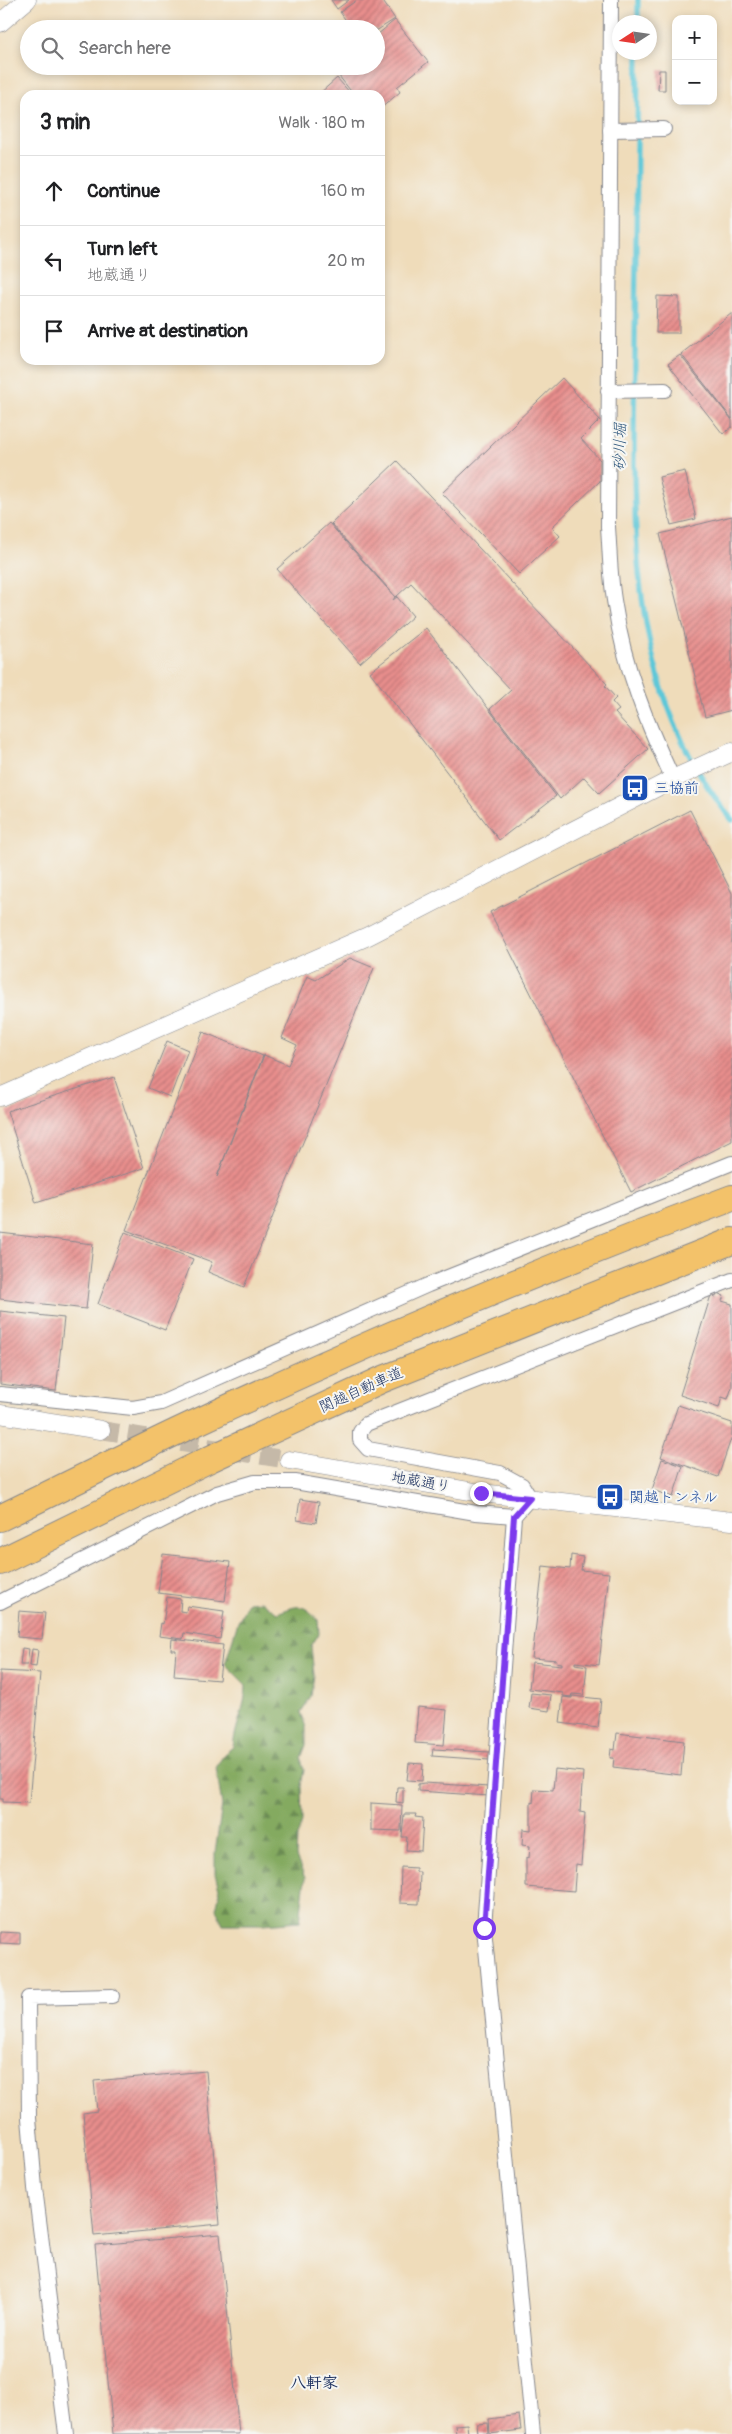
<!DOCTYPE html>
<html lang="en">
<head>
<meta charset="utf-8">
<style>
  body { margin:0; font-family:Pangolin,"Klee One",sans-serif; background:#f6f6f6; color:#202124 }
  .controls { position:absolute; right:15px; top:15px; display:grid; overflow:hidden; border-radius:10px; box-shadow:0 2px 8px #0003 }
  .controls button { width:45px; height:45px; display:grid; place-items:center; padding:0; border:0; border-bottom:1px solid #e0e0e0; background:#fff; color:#202124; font:25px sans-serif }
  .compass { position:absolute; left:612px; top:15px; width:45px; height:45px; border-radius:50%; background:#fff; box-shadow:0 2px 8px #0003; rotate:258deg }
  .stop { position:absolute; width:15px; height:15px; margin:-11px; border:4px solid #7c3aed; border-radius:50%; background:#fff }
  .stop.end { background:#7c3aed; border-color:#fff; box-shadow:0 1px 5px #0008 }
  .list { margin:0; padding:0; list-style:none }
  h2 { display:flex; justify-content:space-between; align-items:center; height:65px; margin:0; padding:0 20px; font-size:21px }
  h2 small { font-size:16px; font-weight:400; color:#757577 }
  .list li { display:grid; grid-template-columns:32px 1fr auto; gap:15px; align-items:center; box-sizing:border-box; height:70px; padding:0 20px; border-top:1px solid #e0e0e0 }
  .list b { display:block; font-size:19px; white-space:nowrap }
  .list p { margin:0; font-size:16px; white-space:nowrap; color:#757577 }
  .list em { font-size:16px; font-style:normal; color:#757577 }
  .icon { flex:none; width:28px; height:28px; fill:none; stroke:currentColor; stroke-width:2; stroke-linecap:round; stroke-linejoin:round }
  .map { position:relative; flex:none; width:732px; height:2434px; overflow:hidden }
  .search { position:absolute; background:#fff; box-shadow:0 2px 8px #0003; left:20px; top:20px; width:365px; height:55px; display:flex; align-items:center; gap:12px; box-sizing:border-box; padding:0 18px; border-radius:28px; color:#757577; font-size:19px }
  .panel { position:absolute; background:#fff; box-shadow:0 2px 8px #0003; left:20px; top:90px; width:365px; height:275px; border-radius:15px }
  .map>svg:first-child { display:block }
</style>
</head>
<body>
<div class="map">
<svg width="732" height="2434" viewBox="0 0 732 2434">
  <defs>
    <pattern id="forest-firs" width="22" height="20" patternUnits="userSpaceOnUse" patternTransform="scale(1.25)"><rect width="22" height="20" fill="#84aa60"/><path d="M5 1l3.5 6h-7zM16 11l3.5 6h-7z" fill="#6b8b52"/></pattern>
    <pattern id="building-hatch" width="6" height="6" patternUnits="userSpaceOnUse" patternTransform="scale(1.25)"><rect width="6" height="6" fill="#e88e8c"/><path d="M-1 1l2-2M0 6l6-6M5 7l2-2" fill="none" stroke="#bb7476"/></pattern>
  </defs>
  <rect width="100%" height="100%" fill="#f6f6f2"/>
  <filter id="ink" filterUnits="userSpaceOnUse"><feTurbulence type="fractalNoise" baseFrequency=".02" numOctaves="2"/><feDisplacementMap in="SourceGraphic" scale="10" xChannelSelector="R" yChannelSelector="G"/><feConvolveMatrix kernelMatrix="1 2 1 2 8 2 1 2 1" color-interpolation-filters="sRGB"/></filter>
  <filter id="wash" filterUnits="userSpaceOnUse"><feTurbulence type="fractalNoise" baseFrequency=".0096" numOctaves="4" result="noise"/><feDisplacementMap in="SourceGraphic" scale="20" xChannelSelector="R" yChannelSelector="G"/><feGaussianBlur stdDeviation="1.12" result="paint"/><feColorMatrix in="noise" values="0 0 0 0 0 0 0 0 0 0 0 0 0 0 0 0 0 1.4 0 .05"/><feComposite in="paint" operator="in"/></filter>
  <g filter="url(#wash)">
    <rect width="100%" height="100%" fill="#efdcba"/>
    <path fill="url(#forest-firs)" stroke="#506c5f" d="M 261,1601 L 277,1613 C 299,1605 302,1602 318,1620 L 319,1634 L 311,1646 L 314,1675 L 311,1696 L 301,1712 L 306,1728 L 306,1745 L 301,1758 L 304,1770 L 301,1786 L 302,1822 L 297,1837 L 296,1857 L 305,1878 L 300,1921 L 263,1924 L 223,1924 L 216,1909 L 220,1892 L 215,1874 L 215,1853 L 222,1805 L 216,1768 L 224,1754 L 233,1747 C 235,1725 246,1707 246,1685 L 225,1664 L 238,1622 L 248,1602 Z"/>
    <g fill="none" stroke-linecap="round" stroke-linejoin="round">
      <g stroke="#5ec8d8" stroke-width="5.5">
        <polyline points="638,22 638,0"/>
        <path d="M 638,52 C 637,150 636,248 635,346 C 634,510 621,685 732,820"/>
      </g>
    </g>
    <g id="blocks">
      <g fill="url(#building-hatch)">
        <polygon points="331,0 349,0 337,9"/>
        <polygon points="357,0 382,0 395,19 376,31 376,29 352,29 340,12"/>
        <polygon points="395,20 428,62 397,87 400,92 380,109 380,95 354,95 331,66 360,66 364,71 370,66 376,66 376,41 379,38 377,35"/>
        <polygon points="659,70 665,70 665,90 658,90"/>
        <polygon points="337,78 352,95 320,95 319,94"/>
        <polygon points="657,296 679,297 679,333 656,333"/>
        <polygon points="732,313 732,419 681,354"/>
        <polygon points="680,355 732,420 732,427 723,434 668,364"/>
        <polygon points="562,378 600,420 581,439 600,460 600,481 552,527 560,536 519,574 442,493"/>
        <polygon points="397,461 607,684 605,686 616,698 612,702 619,710 615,713 648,749 599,793 584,777 560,799 490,709 511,690 411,583 396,597 331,524"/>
        <polygon points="685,471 696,519 671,525 659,477"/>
        <polygon points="732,516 732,710 705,717 660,534"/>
        <polygon points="329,523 395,597 393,600 397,597 413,616 360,663 277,569"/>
        <polygon points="426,628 556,796 499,840 370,672"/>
        <polygon points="690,810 732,893 732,1141 631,1192 490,912"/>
        <polygon points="350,958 374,968 244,1287 208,1272 212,1262 126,1230 203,1032 263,1056 217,1177 264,1055 288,1065 297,1045 282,1038 307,976 316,980"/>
        <polygon points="167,1041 188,1050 170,1097 148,1088"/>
        <polygon points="114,1077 144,1168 36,1203 7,1111"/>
        <polygon points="125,1232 193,1259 165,1330 98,1304"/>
        <polygon points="0,1233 93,1244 86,1309 0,1299"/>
        <polygon points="717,1293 724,1296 722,1301 732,1304 732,1387 728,1399 722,1397 719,1408 680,1395 711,1295 716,1297"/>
        <polygon points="0,1311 64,1318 56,1391 0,1384"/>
        <polygon points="678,1405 732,1423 732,1436 718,1477 661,1457"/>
        <polygon points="662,1459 683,1466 673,1497 652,1490"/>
        <polygon points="300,1499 319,1502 316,1523 297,1520"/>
        <polygon points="163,1554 230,1562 225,1601 158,1593"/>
        <polygon points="571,1555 583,1557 581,1570 609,1573 599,1665 575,1662 575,1664 587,1666 584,1695 572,1694 571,1697 563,1696 563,1693 529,1689 532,1662 562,1665 562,1663 556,1662 557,1660 532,1658 543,1566 570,1569"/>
        <polygon points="167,1597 181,1599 180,1611 186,1612 187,1606 224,1611 220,1639 184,1633 183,1639 159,1636 161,1623 163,1624"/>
        <polygon points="19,1611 45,1613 42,1639 17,1637"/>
        <polygon points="172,1639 223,1645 219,1680 174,1676 176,1650 171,1650"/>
        <polygon points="22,1648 29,1649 27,1665 20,1665"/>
        <polygon points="32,1649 38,1650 36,1667 30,1666"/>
        <polygon points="0,1671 40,1673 29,1803 3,1802 3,1799 0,1799"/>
        <polygon points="531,1693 551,1695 549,1711 529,1708"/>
        <polygon points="572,1696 601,1699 598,1728 560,1723 563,1697 572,1698"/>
        <polygon points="418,1707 447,1710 444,1745 415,1743"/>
        <polygon points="617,1733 684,1741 681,1775 613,1767 614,1758 610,1758 611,1749 615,1750"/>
        <polygon points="433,1749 490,1752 489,1760 432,1756"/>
        <polygon points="409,1763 423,1764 422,1781 407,1780"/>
        <polygon points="555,1769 583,1772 580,1812 585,1813 581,1865 576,1864 574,1891 526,1887 526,1857 529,1858 530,1846 522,1845 523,1829 531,1830 531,1802 533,1803 534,1789 553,1790"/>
        <polygon points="424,1783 489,1787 489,1796 418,1791 418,1784"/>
        <polygon points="397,1787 403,1787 403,1803 396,1802"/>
        <polygon points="371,1803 402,1805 401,1831 371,1830"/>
        <polygon points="404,1814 416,1814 415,1817 423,1818 421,1851 406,1850 407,1837 402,1837"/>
        <polygon points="401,1867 416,1868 416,1872 420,1872 419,1904 400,1903"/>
        <polygon points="0,1932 20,1933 20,1944 0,1943"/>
        <polygon points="206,2071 220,2224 94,2236 83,2113 97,2111 94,2081"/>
        <polygon points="220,2234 239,2434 113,2434 95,2245"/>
        <polygon points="519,2415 521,2430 490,2434 489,2419"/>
        <polygon points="488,2423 489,2434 478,2434 477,2424"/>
        <polygon points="467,2424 468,2434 456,2434 455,2425"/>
      </g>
    </g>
  </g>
  <g filter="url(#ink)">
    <use href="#blocks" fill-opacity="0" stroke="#85868c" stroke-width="1"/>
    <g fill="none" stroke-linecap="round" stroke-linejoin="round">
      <polyline stroke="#c5b9a8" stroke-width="18" stroke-dasharray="18 9" stroke-linecap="butt" points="101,1430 289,1460"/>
      <g stroke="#85868c" stroke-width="16">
        <g id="minor">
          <path d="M 611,0 L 608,527 C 610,553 610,580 615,606 C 624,667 647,724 673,779"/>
          <polyline points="610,130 664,129"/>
          <polyline points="608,391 665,390"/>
          <polyline points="0,1394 133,1408 161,1403 428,1285 732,1163"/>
          <polyline points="0,1602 217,1493 255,1482 295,1482 476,1513 514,1516"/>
          <polyline points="66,2434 35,2188 29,2118 28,1998 112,1996"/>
          <polyline points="533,2434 484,1928 514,1516 530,1498 522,1485 500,1473 368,1449 360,1440 360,1432 366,1424 732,1280"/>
        </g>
      </g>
      <g stroke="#85868c" stroke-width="19">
        <g id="tertiary">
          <polyline points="0,23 27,0"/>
          <polyline points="0,1097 368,936 673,779 732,752"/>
          <polyline points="0,1414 101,1430"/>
          <polyline points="289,1460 481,1493 732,1521"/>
        </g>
      </g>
      <g stroke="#85868c" stroke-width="28">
        <g id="motorway">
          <path d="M 0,1518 C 64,1487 127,1455 191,1425 C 368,1342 549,1266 732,1198"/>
          <polyline points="0,1562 210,1459 381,1380 732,1241"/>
        </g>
      </g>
      <use href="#minor" stroke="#fff" stroke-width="14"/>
      <use href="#tertiary" stroke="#fff" stroke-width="18"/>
      <use href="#motorway" stroke="#f3c26a" stroke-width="26"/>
    </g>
  </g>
  <g fill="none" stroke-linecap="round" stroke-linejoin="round" filter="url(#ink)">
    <polyline stroke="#7c3aed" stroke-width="6" points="481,1493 530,1498 514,1516 484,1928"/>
  </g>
  <defs>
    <g id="bus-square" transform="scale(1.4375)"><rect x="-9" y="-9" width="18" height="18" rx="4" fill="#1a4fb4" stroke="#f6f6f2"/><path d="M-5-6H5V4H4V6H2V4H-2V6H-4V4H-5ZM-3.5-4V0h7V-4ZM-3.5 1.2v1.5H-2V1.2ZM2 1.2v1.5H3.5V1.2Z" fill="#fff"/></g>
  </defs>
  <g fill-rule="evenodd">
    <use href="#bus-square" x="635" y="788"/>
    <use href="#bus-square" x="610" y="1497"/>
  </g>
  <g text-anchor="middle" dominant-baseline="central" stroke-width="4" stroke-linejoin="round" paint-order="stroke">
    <g font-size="15" fill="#164399" stroke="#f6f6f2" text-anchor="start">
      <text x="654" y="788">三協前</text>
      <text x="629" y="1497">関越トンネル</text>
    </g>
    <g font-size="15" fill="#1b2f5e" stroke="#f6f6f2">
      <text transform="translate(361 1390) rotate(-24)">関越自動車道</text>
      <text transform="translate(421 1482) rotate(10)">地蔵通り</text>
    </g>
    <g font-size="16" font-style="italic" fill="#2c557c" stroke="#f6f6f2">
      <text transform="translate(620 447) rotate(-89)">砂川堀</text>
    </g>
    <g font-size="16" font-weight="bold" fill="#1b2f5e" stroke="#f6f6f2">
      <text x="314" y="2383">八軒家</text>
    </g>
  </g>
</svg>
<div class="controls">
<button>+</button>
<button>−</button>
</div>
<svg class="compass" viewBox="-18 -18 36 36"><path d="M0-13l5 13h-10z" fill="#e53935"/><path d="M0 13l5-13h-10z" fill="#757577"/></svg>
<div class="stop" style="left:484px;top:1928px"></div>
<div class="stop end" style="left:481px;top:1493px"></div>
<div class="search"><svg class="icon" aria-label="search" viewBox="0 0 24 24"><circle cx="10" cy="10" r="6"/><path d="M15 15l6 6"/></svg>Search here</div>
<section class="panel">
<h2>3 min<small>Walk · 180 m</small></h2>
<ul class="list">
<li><svg class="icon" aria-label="ahead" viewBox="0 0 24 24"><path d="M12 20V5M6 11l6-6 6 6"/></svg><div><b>Continue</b></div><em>160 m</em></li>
<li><svg class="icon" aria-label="left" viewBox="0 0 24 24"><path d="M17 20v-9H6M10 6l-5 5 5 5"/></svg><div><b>Turn left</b><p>地蔵通り</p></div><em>20 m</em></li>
<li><svg class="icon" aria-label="arrive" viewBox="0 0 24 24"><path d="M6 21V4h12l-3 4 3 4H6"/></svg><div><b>Arrive at destination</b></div></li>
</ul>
</section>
</div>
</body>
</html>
